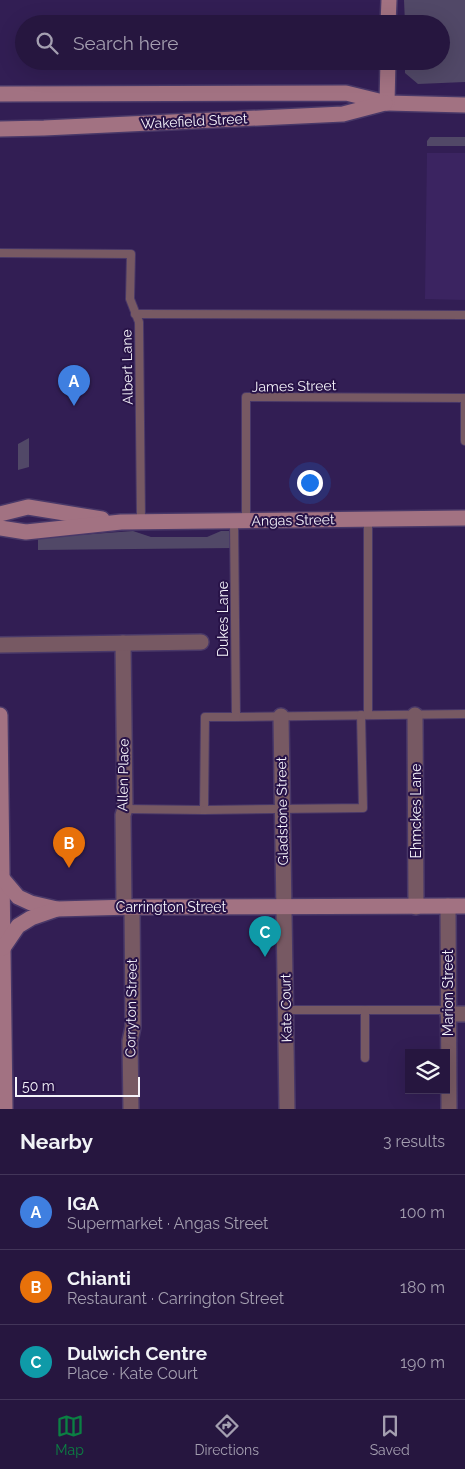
<!DOCTYPE html>
<html lang="en">
<head>
<meta charset="utf-8">
<style>
  body { margin:0; font-family:Raleway,sans-serif; background:#2e1f46; color:#f1f3f6 }
  .controls { position:absolute; right:15px; bottom:15px; display:grid; overflow:hidden; border-radius:0px; box-shadow:0 5px 20px #0002 }
  .controls button { width:45px; height:45px; display:grid; place-items:center; padding:0; border:0; border-bottom:1px solid #423559; background:#26163f; color:#f1f3f6; font:25px sans-serif }
  .scale { position:absolute; left:15px; bottom:12px; width:125px; box-sizing:border-box; padding-left:5px; border:2px solid #f5f3fa; border-top:0; font-size:14px; line-height:18px; white-space:nowrap; color:#f5f3fa; -webkit-text-stroke:4px #281348; paint-order:stroke }
  .you { position:absolute; left:309px; top:482px; width:18px; height:18px; margin:-12px; border:4px solid #fff; border-radius:50%; background:#1a73e8; box-shadow:0 0 0 8px #1a73e833 }
  .badge { display:grid; place-items:center; width:32px; height:32px; border-radius:50%; background:#0b8043; color:#fff; font-size:16px; font-weight:700 }
  .pin { position:absolute; translate:-50% -41px; filter:drop-shadow(0 1px 2px #0008) }
  .pin::after { content:''; position:absolute; top:26px; width:18px; height:15px; background:inherit; clip-path:polygon(0 0,100% 0,50% 100%) }
  .list { margin:0; padding:0; list-style:none }
  h2 { display:flex; justify-content:space-between; align-items:center; height:65px; margin:0; padding:0 20px; font-size:21px }
  h2 small { font-size:16px; font-weight:400; color:#a49fb0 }
  .list li { display:grid; grid-template-columns:32px 1fr auto; gap:15px; align-items:center; box-sizing:border-box; height:75px; padding:0 20px; border-top:1px solid #423559 }
  .list b { display:block; font-size:19px; white-space:nowrap }
  .list p { margin:0; font-size:16px; white-space:nowrap; color:#a49fb0 }
  .list em { font-size:16px; font-style:normal; color:#a49fb0 }
  .icon { flex:none; width:28px; height:28px; fill:none; stroke:currentColor; stroke-width:2; stroke-linecap:round; stroke-linejoin:round }
  .map { position:relative; flex:none; width:465px; height:1109px; overflow:hidden }
  .search { position:absolute; background:#26163f; box-shadow:0 5px 20px #0002; left:15px; right:15px; top:15px; height:55px; display:flex; align-items:center; gap:12px; box-sizing:border-box; padding:0 18px; border-radius:28px; color:#a49fb0; font-size:19px }
  .sheet { height:290px; background:#26163f }
  nav { display:flex; justify-content:space-around; align-items:center; box-sizing:border-box; height:70px; border-top:1px solid #423559; background:#26163f; font-size:14px; color:#a49fb0 }
  nav a { display:grid; justify-items:center; gap:2px }
  nav .on { color:#0b8043 }
  .map>svg:first-child { display:block }
</style>
</head>
<body>
<div class="map">
<svg width="465" height="1109" viewBox="0 0 465 1109">
  <rect width="100%" height="100%" fill="#321e54"/>
  <polygon fill="#3b2461" points="427,153 465,153 465,300 425,299"/>
  <g fill="#514867">
    <polygon points="404,0 465,0 465,82 418,84 405,73 405,61 441,61 441,24 405,24"/>
    <polygon points="430,137 465,137 465,146 427,146 427,141"/>
    <polygon points="29,438 29,467 18,470 18,444"/>
    <polygon points="133,531 151,537 207,537 221,531 229,531 232,534 233,548 38,550 38,538"/>
  </g>
  <g fill="none" stroke-linecap="round" stroke-linejoin="round">
    <g stroke="#493868" stroke-width="10">
      <g id="lane">
        <polyline points="0,253 131,254 130,299 139,322 141,521"/>
        <polyline points="135,314 465,315"/>
        <polyline points="465,398 465,441"/>
        <polyline points="246,520 246,397 465,398"/>
        <polyline points="234,521 236,717 465,714"/>
        <polyline points="368,715 368,519"/>
        <polyline points="125,809 204,810 205,717 236,717"/>
        <polyline points="204,810 363,808 361,715"/>
        <polyline points="286,1010 448,1010"/>
        <polyline points="365,1058 365,1010"/>
      </g>
    </g>
    <g stroke="#493868" stroke-width="18">
      <g id="street">
        <polyline points="123,643 125,809 123,815 124,907"/>
        <polyline points="0,645 201,642"/>
        <polyline points="415,715 416,907"/>
        <path d="M 281,716 C 282,847 286,978 287,1109"/>
        <polyline points="448,906 449,1109"/>
        <polyline points="448,1014 465,1014"/>
        <polyline points="131,1109 130,1041 133,1027 132,907"/>
      </g>
    </g>
    <g stroke="#493868" stroke-width="18">
      <g id="secondary">
        <polyline points="388,24 389,0"/>
        <polyline points="0,94 346,93 387,103 465,105"/>
        <polyline points="387,103 388,61"/>
        <polyline points="0,129 44,128 343,114 385,103"/>
        <polyline points="0,514 28,507 102,519"/>
        <polyline points="0,528 26,532 121,522 465,518"/>
        <polyline points="0,715 5,1109"/>
        <polyline points="2,878 18,897 31,903 57,909 132,907 465,906"/>
        <polyline points="3,948 18,926 31,918 57,909"/>
      </g>
    </g>
    <use href="#lane" stroke="#775963" stroke-width="8"/>
    <use href="#street" stroke="#775963" stroke-width="15"/>
    <use href="#secondary" stroke="#a27282" stroke-width="15"/>
  </g>
  <g text-anchor="middle" dominant-baseline="central" stroke-width="4" stroke-linejoin="round" paint-order="stroke">
    <g font-size="14" fill="#f5f3fa" stroke="#281348">
      <text transform="translate(194 121) rotate(-3)">Wakefield Street</text>
      <text transform="translate(127 367) rotate(-91)">Albert Lane</text>
      <text transform="translate(294 386) rotate(-1)">James Street</text>
      <text transform="translate(293 520) rotate(-1)">Angas Street</text>
      <text transform="translate(223 619) rotate(-90)">Dukes Lane</text>
      <text transform="translate(123 775) rotate(-89)">Allen Place</text>
      <text transform="translate(282 811) rotate(-91)">Gladstone Street</text>
      <text transform="translate(416 811) rotate(-90)">Ehmckes Lane</text>
      <text x="171" y="907">Carrington Street</text>
      <text transform="translate(448 993) rotate(-90)">Marion Street</text>
      <text transform="translate(131 1008) rotate(-89)">Corryton Street</text>
      <text transform="translate(286 1008) rotate(-91)">Kate Court</text>
    </g>
  </g>
</svg>
<div class="controls">
<button><svg class="icon" aria-label="layers" viewBox="0 0 24 24"><path d="M12 4l9 5-9 5-9-5zM3 14l9 5 9-5"/></svg></button>
</div>
<div class="scale">50 m</div>
<div class="you"></div>
<div class="pin badge" style="left:74px;top:406px;background:#3f7fe0">A</div>
<div class="pin badge" style="left:69px;top:868px;background:#e8710a">B</div>
<div class="pin badge" style="left:265px;top:957px;background:#0f9aa8">C</div>
<div class="search"><svg class="icon" aria-label="search" viewBox="0 0 24 24"><circle cx="10" cy="10" r="6"/><path d="M15 15l6 6"/></svg>Search here</div>
</div>
<section class="sheet">
<h2>Nearby<small>3 results</small></h2>
<ul class="list">
<li><span class="badge" style="background:#3f7fe0">A</span><div><b>IGA</b><p>Supermarket · Angas Street</p></div><em>100 m</em></li>
<li><span class="badge" style="background:#e8710a">B</span><div><b>Chianti</b><p>Restaurant · Carrington Street</p></div><em>180 m</em></li>
<li><span class="badge" style="background:#0f9aa8">C</span><div><b>Dulwich Centre</b><p>Place · Kate Court</p></div><em>190 m</em></li>
</ul>
</section>
<nav>
<a class="on"><svg class="icon" aria-label="map" viewBox="0 0 24 24"><path d="M3 6l6-2 6 2 6-2v14l-6 2-6-2-6 2zM9 4v14M15 6v14"/></svg>Map</a>
<a><svg class="icon" aria-label="directions" viewBox="0 0 24 24"><path d="M12 3l9 9-9 9-9-9zM9 14v-3h6M13 9l2 2-2 2"/></svg>Directions</a>
<a><svg class="icon" aria-label="saved" viewBox="0 0 24 24"><path d="M7 4h10v16l-5-4-5 4z"/></svg>Saved</a>
</nav>
</body>
</html>
